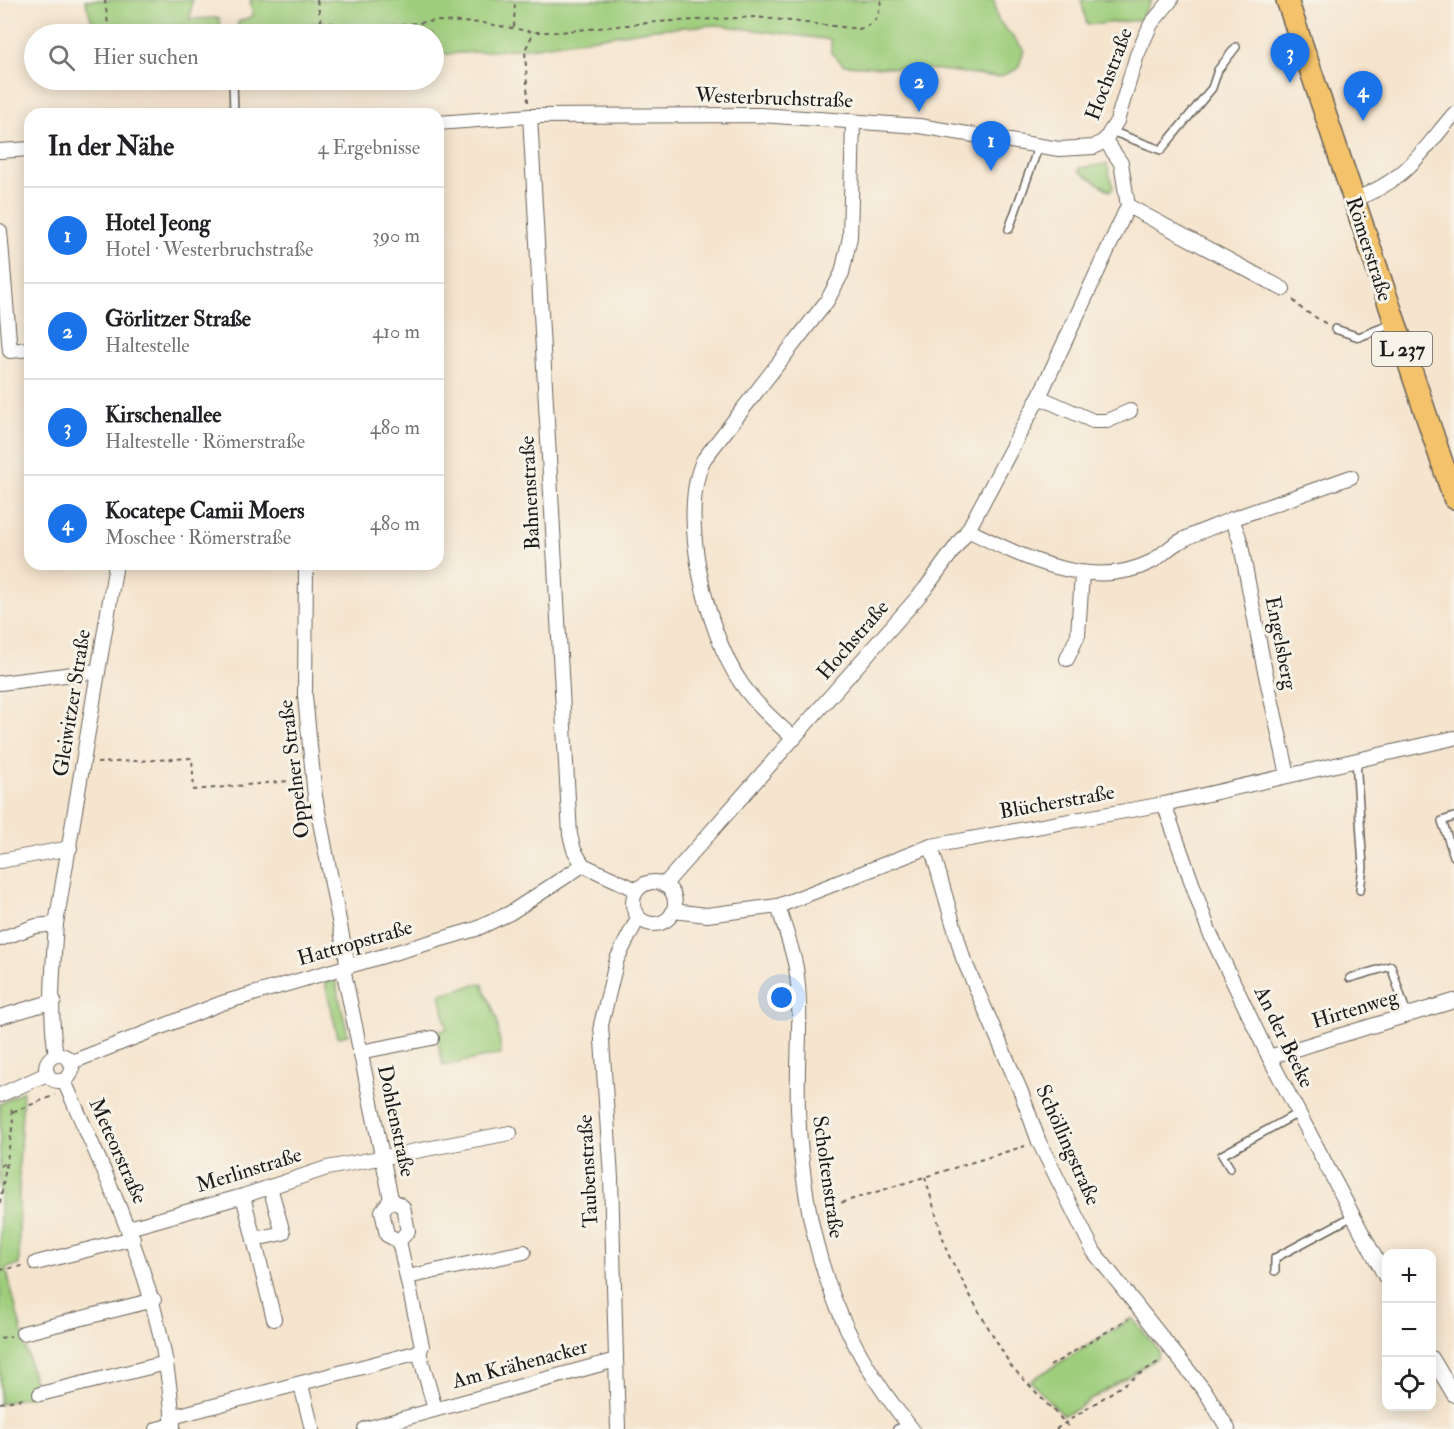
<!DOCTYPE html>
<html lang="de">
<head>
<meta charset="utf-8">
<style>
  body { margin:0; font-family:"IM FELL Double Pica",serif; background:#f6f6f6; color:#202124 }
  .controls { position:absolute; right:18px; bottom:18px; display:grid; overflow:hidden; border-radius:12px; box-shadow:0 3px 15px #0003 }
  .controls button { width:54px; height:54px; display:grid; place-items:center; padding:0; border:0; border-bottom:2px solid #e0e0e0; background:#fff; color:#202124; font:30px sans-serif }
  .you { position:absolute; left:782px; top:998px; width:21px; height:21px; margin:-15px; border:4px solid #fff; border-radius:50%; background:#1a73e8; box-shadow:0 0 0 9px #1a73e833 }
  .badge { display:grid; place-items:center; width:39px; height:39px; border-radius:50%; background:#1a73e8; color:#fff; font-size:20px; font-weight:700 }
  .pin { position:absolute; translate:-50% -50px; filter:drop-shadow(0 2px 3px #0008) }
  .pin::after { content:''; position:absolute; top:32px; width:21px; height:18px; background:inherit; clip-path:polygon(0 0,100% 0,50% 100%) }
  .list { margin:0; padding:0; list-style:none }
  h2 { display:flex; justify-content:space-between; align-items:center; height:78px; margin:0; padding:0 24px; font-size:26px }
  h2 small { font-size:20px; font-weight:400; color:#757577 }
  .list li { display:grid; grid-template-columns:39px 1fr auto; gap:18px; align-items:center; box-sizing:border-box; height:96px; padding:0 24px; border-top:2px solid #e0e0e0 }
  .list b { display:block; font-size:22px; white-space:nowrap }
  .list p { margin:0; font-size:20px; white-space:nowrap; color:#757577 }
  .list em { font-size:20px; font-style:normal; color:#757577 }
  .icon { flex:none; width:33px; height:33px; fill:none; stroke:currentColor; stroke-width:2; stroke-linecap:round; stroke-linejoin:round }
  .map { position:relative; flex:none; width:1454px; height:1429px; overflow:hidden }
  .search { position:absolute; background:#fff; box-shadow:0 3px 15px #0003; left:24px; top:24px; width:420px; height:66px; display:flex; align-items:center; gap:15px; box-sizing:border-box; padding:0 21px; border-radius:33px; color:#757577; font-size:22px }
  .panel { position:absolute; background:#fff; box-shadow:0 3px 15px #0003; left:24px; top:108px; width:420px; height:462px; border-radius:18px }
  .map>svg:first-child { display:block }
</style>
</head>
<body>
<div class="map">
<svg width="1454" height="1429" viewBox="0 0 1454 1429">
  <rect width="100%" height="100%" fill="#f7f3e8"/>
  <filter id="ink" filterUnits="userSpaceOnUse"><feTurbulence type="fractalNoise" baseFrequency=".0167" numOctaves="2"/><feDisplacementMap in="SourceGraphic" scale="12" xChannelSelector="R" yChannelSelector="G"/><feConvolveMatrix kernelMatrix="1 2 1 2 8 2 1 2 1" color-interpolation-filters="sRGB"/></filter>
  <filter id="wash" filterUnits="userSpaceOnUse"><feTurbulence type="fractalNoise" baseFrequency=".008" numOctaves="4" result="noise"/><feDisplacementMap in="SourceGraphic" scale="24" xChannelSelector="R" yChannelSelector="G"/><feGaussianBlur stdDeviation="1.35" result="paint"/><feColorMatrix in="noise" values="0 0 0 0 0 0 0 0 0 0 0 0 0 0 0 0 0 1.4 0 .05"/><feComposite in="paint" operator="in"/></filter>
  <g filter="url(#wash)">
    <rect width="100%" height="100%" fill="#f5e4ce"/>
    <g fill="#9ecd7b" stroke="#5d744c" stroke-width="1.5">
      <polygon points="85,0 192,0 190,19 219,18 221,34 96,34"/>
      <polygon points="250,0 994,0 998,20 1024,50 1018,69 998,77 940,70 844,65 831,53 831,40 717,25 655,29 529,48 434,55 434,34 237,34 238,22 253,16"/>
      <polygon points="1081,0 1152,0 1139,20 1087,25"/>
      <polygon points="1107,164 1113,188 1110,191 1079,171 1080,168"/>
      <polygon points="335,980 348,1035 338,1037 325,983"/>
      <polygon points="482,983 497,1019 501,1054 443,1066 436,1032 447,1029 440,994"/>
      <polygon points="23,1091 19,1166 19,1265 6,1268 37,1394 0,1404 0,1104"/>
      <polygon points="1132,1318 1159,1351 1157,1358 1073,1411 1063,1415 1030,1381"/>
    </g>
  </g>
  <g filter="url(#ink)">
    <g fill="none" stroke-linecap="round" stroke-linejoin="round">
      <g stroke="#68625a" stroke-width="10">
        <g id="lane">
          <polyline points="233,80 234,114"/>
          <polyline points="1111,131 1161,150 1212,88 1218,70 1236,47"/>
          <polyline points="1009,229 1039,145"/>
          <polyline points="1335,329 1359,337 1392,324"/>
          <polyline points="1356,759 1363,867 1360,890"/>
          <polyline points="1454,817 1442,821 1454,856"/>
          <polyline points="1350,978 1391,966 1407,1015"/>
          <polyline points="1230,1168 1222,1155 1298,1113"/>
          <polyline points="1275,1271 1275,1258 1353,1216"/>
          <polyline points="897,1429 909,1424"/>
        </g>
      </g>
      <g stroke="#68625a" stroke-width="16">
        <g id="street">
          <polyline points="530,116 570,835 574,850 583,865"/>
          <polyline points="438,123 530,116 761,115 919,126 1059,149 1094,147 1105,140 1117,121 1137,55 1151,24 1171,0"/>
          <polyline points="0,151 30,149"/>
          <path d="M 1352,200 C 1405,182 1419,155 1454,114"/>
          <polyline points="1128,206 1283,289"/>
          <polyline points="0,231 10,351 30,349"/>
          <polyline points="1039,397 1093,421 1107,421 1130,411"/>
          <polyline points="1232,519 1351,477"/>
          <path d="M 968,530 C 1022,557 1091,592 1151,562 C 1160,557 1168,548 1177,543 C 1194,533 1214,527 1232,519 L 1240,540 L 1263,662 L 1288,775"/>
          <polyline points="306,564 305,696 315,796 348,967"/>
          <polyline points="1067,659 1078,635 1082,574"/>
          <polyline points="0,683 98,671"/>
          <path d="M 794,739 C 775,721 756,705 741,683 C 707,634 677,513 704,459 L 827,301 L 842,273 L 850,237 L 853,122"/>
          <polyline points="1164,804 1209,931 1269,1057 1386,1278"/>
          <polyline points="931,846 963,958 1021,1092 1039,1142 1094,1252 1207,1394 1228,1429"/>
          <polyline points="0,861 70,848"/>
          <circle cx="654" cy="903" r="21"/>
          <polyline points="664,885 925,589 968,530 1039,397 1128,206 1121,163 1105,140"/>
          <path d="M 778,906 C 784,926 792,947 796,968 C 803,1014 796,1062 798,1109 C 803,1233 832,1333 912,1429"/>
          <polyline points="673,911 707,915 778,906 931,846 1164,804 1454,738"/>
          <polyline points="0,939 36,926 56,924"/>
          <polyline points="343,968 391,1199 382,1211 387,1235 399,1241 422,1346 419,1352"/>
          <polyline points="0,1017 54,1001"/>
          <polyline points="360,1052 432,1038"/>
          <circle cx="59" cy="1068" r="13"/>
          <path d="M 56,1055 C 49,1013 53,967 56,924 L 116,564"/>
          <polyline points="1269,1057 1454,1001"/>
          <polyline points="72,1062 222,1003 476,929 510,913 583,865 637,890"/>
          <path d="M 64,1081 C 114,1193 168,1304 173,1429"/>
          <polyline points="0,1095 47,1074"/>
          <polyline points="243,1196 274,1319"/>
          <polyline points="391,1199 403,1207 408,1231 399,1241"/>
          <polyline points="129,1228 243,1196 327,1168 510,1133"/>
          <polyline points="255,1239 283,1233 270,1187"/>
          <polyline points="36,1263 133,1238"/>
          <polyline points="407,1277 524,1252"/>
          <polyline points="23,1333 154,1300"/>
          <polyline points="419,1352 435,1409"/>
          <polyline points="1432,1358 1454,1395"/>
          <polyline points="301,1385 312,1429"/>
          <polyline points="40,1394 166,1363"/>
          <polyline points="172,1417 419,1352"/>
          <polyline points="157,1429 173,1425"/>
          <polyline points="365,1429 616,1360"/>
          <polyline points="618,1429 611,1178 601,1025 617,959 638,918"/>
        </g>
      </g>
      <g stroke="#68625a" stroke-width="24">
        <polyline id="primary" points="1287,0 1454,498"/>
      </g>
      <g stroke="#68625a" stroke-width="2" stroke-dasharray="4.5 4.5" stroke-linecap="butt">
        <polyline points="105,0 109,33 112,34"/>
        <polyline points="317,0 321,22"/>
        <polyline points="514,27 515,0"/>
        <path d="M 269,34 L 290,25 L 321,22 L 372,28 L 436,21 L 483,23 L 534,32 L 559,32 L 657,22 L 756,17 L 859,29 C 876,24 879,17 881,0"/>
        <polyline points="528,102 525,50 534,32"/>
        <polyline points="1293,300 1303,310 1327,324"/>
        <polyline points="97,763 192,758 194,790 299,780"/>
        <polyline points="13,1112 55,1095"/>
        <polyline points="0,1166 7,1162"/>
        <polyline points="925,1177 947,1252 978,1310 1011,1366 1071,1429"/>
        <polyline points="0,1203 13,1123 11,1106"/>
        <polyline points="824,1208 1025,1146"/>
        <polyline points="0,1270 22,1266"/>
        <polyline points="0,1338 11,1336"/>
        <polyline points="1050,1366 1128,1319"/>
        <polyline points="0,1403 26,1398"/>
        <polyline points="1056,1429 1161,1360"/>
      </g>
      <use href="#lane" stroke="#fff" stroke-width="7"/>
      <use href="#street" stroke="#fff" stroke-width="14"/>
      <use href="#primary" stroke="#f3c26a" stroke-width="21"/>
    </g>
  </g>
  <g text-anchor="middle" dominant-baseline="central" stroke-width="6" stroke-linejoin="round" paint-order="stroke">
    <rect fill="#f7f3e8" stroke="#5e5c59" stroke-width="1.5" x="1372" y="332" width="60" height="34" rx="4.5"/>
    <g font-size="20" font-weight="bold" fill="#1c1c1c">
      <text x="1402" y="349">L 237</text>
    </g>
    <g font-size="21" fill="#1c1c1c" stroke="#f7f3e8">
      <text transform="translate(1109 74) rotate(-69)">Hochstraße</text>
      <text transform="translate(774 98) rotate(2)">Westerbruchstraße</text>
      <text transform="translate(1369 249) rotate(72)">Römerstraße</text>
      <text transform="translate(530 493) rotate(-93)">Bahnenstraße</text>
      <text transform="translate(853 640) rotate(-49)">Hochstraße</text>
      <text transform="translate(1281 643) rotate(79)">Engelsberg</text>
      <text transform="translate(72 703) rotate(-81)">Gleiwitzer Straße</text>
      <text transform="translate(294 769) rotate(-97)">Oppelner Straße</text>
      <text transform="translate(1057 802) rotate(-10)">Blücherstraße</text>
      <text transform="translate(355 943) rotate(-16)">Hattropstraße</text>
      <text transform="translate(1355 1009) rotate(-17)">Hirtenweg</text>
      <text transform="translate(1284 1037) rotate(64)">An der Beeke</text>
      <text transform="translate(396 1121) rotate(78)">Dohlenstraße</text>
      <text transform="translate(1068 1145) rotate(66)">Schöllingstraße</text>
      <text transform="translate(118 1151) rotate(66)">Meteorstraße</text>
      <text transform="translate(249 1170) rotate(-17)">Merlinstraße</text>
      <text transform="translate(588 1171) rotate(-93)">Taubenstraße</text>
      <text transform="translate(828 1177) rotate(82)">Scholtenstraße</text>
      <text transform="translate(520 1364) rotate(-15)">Am Krähenacker</text>
    </g>
  </g>
</svg>
<div class="controls">
<button>+</button>
<button>−</button>
<button><svg class="icon" aria-label="locate" viewBox="0 0 24 24"><circle cx="12" cy="12" r="6"/><path d="M12 2v4M12 18v4M2 12h4M18 12h4"/></svg></button>
</div>
<div class="you"></div>
<div class="pin badge" style="left:991px;top:171px">1</div>
<div class="pin badge" style="left:919px;top:112px">2</div>
<div class="pin badge" style="left:1290px;top:83px">3</div>
<div class="pin badge" style="left:1363px;top:121px">4</div>
<div class="search"><svg class="icon" aria-label="search" viewBox="0 0 24 24"><circle cx="10" cy="10" r="6"/><path d="M15 15l6 6"/></svg>Hier suchen</div>
<section class="panel">
<h2>In der Nähe<small>4 Ergebnisse</small></h2>
<ul class="list">
<li><span class="badge">1</span><div><b>Hotel Jeong</b><p>Hotel · Westerbruchstraße</p></div><em>390 m</em></li>
<li><span class="badge">2</span><div><b>Görlitzer Straße</b><p>Haltestelle</p></div><em>410 m</em></li>
<li><span class="badge">3</span><div><b>Kirschenallee</b><p>Haltestelle · Römerstraße</p></div><em>480 m</em></li>
<li><span class="badge">4</span><div><b>Kocatepe Camii Moers</b><p>Moschee · Römerstraße</p></div><em>480 m</em></li>
</ul>
</section>
</div>
</body>
</html>
